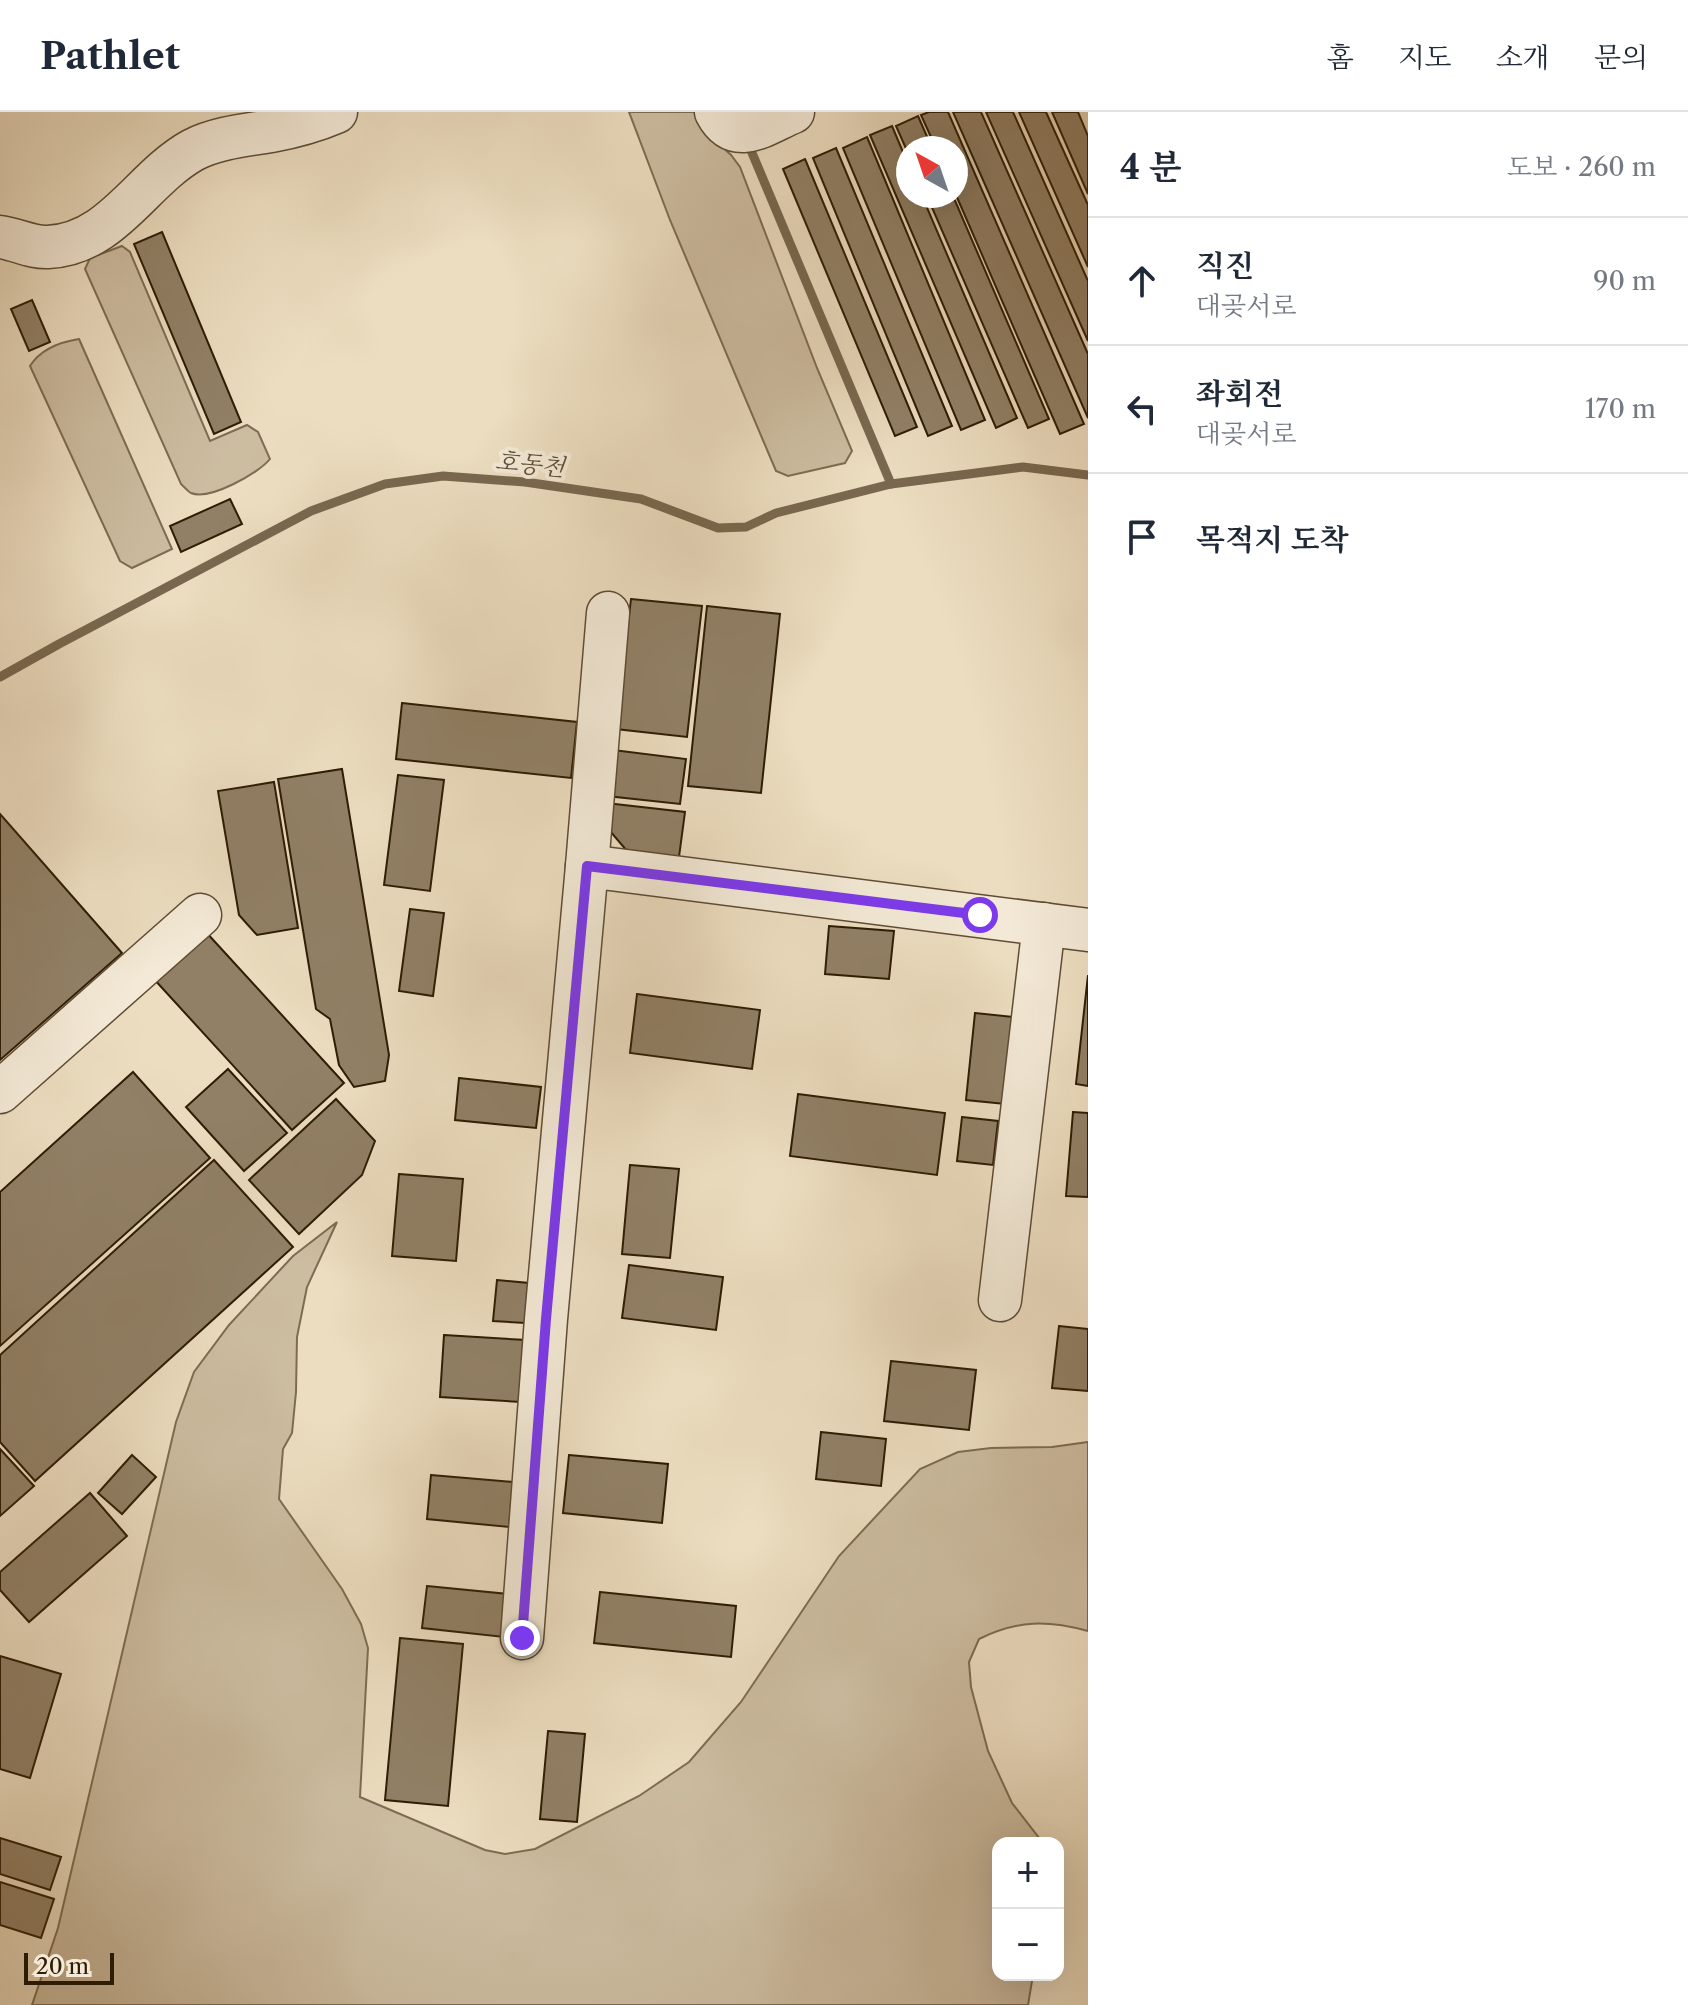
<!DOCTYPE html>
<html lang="ko">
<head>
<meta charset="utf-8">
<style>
  body { margin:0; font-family:"Libre Caslon Text","Noto Serif KR",serif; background:#f6f6f7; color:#1f2937 }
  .controls { position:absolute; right:24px; bottom:24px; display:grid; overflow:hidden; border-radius:16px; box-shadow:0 8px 32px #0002 }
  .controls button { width:72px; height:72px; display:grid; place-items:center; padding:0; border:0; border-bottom:2px solid #e0e1e3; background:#fff; color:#1f2937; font:40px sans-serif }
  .compass { position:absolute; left:896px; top:24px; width:72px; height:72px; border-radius:50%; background:#fff; box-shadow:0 8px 32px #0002; rotate:320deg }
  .scale { position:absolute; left:24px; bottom:20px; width:90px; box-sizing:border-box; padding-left:8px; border:4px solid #2e1c05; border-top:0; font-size:22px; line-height:28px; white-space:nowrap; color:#2e1c05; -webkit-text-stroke:6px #f3e9d6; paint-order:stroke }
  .stop { position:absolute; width:24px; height:24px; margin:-18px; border:6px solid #7c3aed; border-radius:50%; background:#fff }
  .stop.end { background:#7c3aed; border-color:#fff; box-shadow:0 2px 8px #0008 }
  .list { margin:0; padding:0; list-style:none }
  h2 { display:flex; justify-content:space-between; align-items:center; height:104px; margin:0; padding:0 32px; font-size:34px }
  h2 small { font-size:26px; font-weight:400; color:#747a83 }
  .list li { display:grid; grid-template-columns:52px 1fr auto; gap:24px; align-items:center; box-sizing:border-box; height:128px; padding:0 32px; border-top:2px solid #e0e1e3 }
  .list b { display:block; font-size:30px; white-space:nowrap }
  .list p { margin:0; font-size:26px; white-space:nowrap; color:#747a83 }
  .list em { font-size:26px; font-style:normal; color:#747a83 }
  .icon { flex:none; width:44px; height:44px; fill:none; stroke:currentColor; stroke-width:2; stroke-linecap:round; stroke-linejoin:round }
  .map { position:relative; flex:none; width:1088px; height:1893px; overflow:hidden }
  header { display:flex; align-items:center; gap:48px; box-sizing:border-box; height:112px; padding:0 40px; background:#fff; border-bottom:2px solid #e0e1e3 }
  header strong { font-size:38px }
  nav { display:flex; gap:44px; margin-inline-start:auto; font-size:28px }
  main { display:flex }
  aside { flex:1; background:#fff }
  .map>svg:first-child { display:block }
</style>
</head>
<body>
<header>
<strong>Pathlet</strong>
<nav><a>홈</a><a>지도</a><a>소개</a><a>문의</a></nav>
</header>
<main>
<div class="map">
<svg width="1088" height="1893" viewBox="0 0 1088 1893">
  <rect width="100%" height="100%" fill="#ecddc0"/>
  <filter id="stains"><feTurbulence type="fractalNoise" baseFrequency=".0025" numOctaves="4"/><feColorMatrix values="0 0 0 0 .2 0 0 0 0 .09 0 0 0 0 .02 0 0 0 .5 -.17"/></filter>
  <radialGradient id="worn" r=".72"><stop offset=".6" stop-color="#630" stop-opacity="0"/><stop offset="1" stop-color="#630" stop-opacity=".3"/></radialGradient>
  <g fill="#ccbca0" stroke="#7d6c52" stroke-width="2">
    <polygon points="629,0 699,0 709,23 731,43 740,55 817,256 852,339 845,351 788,364 776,359 670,108"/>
    <path d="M 122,134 L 130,140 L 210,329 L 247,313 L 258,320 L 270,347 C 259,361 209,389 191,381 C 190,381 182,373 181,372 L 85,157 L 90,146 Z"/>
    <path d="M 79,227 L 172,437 L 132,456 L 120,449 L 30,254 C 40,238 60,230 79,227 Z"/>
    <path d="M 337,1110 L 307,1175 L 297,1225 L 296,1280 L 292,1321 L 283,1337 L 279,1387 L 342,1477 L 361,1512 L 368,1536 L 360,1685 L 485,1738 L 505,1742 L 535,1737 L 639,1684 L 689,1650 L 741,1590 L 839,1444 L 920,1357 L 958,1340 L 991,1336 L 1052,1335 L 1088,1330 L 1088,1519 C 1047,1508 1018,1508 979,1527 L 969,1550 L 971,1575 L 988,1639 L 1012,1691 L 1043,1731 L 998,1731 L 998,1863 L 1033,1863 L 1028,1893 L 32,1893 L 58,1816 L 176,1310 L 194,1260 L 229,1213 L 293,1144 Z"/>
  </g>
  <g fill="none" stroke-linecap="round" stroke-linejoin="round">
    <g stroke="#79684f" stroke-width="9">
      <polyline points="750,36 891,372"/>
      <polyline points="0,565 59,532 311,399 385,372 443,364 525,370 641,387 718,416 746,415 776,401 891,372 1023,355 1088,363"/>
    </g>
  </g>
  <g fill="#918066" stroke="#2e1c05" stroke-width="2">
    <polygon points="929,0 948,0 1084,312 1060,322 956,83 956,36 936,36 921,3"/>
    <polygon points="953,0 981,0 1088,242 1088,306"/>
    <polygon points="986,0 1013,0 1088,169 1088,229"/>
    <polygon points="1019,0 1046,0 1088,93 1088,155"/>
    <polygon points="1052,0 1078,0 1088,24 1088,82"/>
    <polygon points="918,4 932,36 908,36 908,41 896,14"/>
    <polygon points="892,14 908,52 908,84 922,84 1017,306 996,316 870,23"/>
    <polygon points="867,25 985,308 961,318 843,36"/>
    <polygon points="836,36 952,314 928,324 813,46"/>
    <polygon points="805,47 917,315 895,324 783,57"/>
    <polygon points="927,84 953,84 1049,307 1028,316"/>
    <polygon points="162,120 241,310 214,322 134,132"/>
    <polygon points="32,188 50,230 29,239 11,197"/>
    <polygon points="230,387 242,412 181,440 170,414"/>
    <polygon points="631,487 702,494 687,625 616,617"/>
    <polygon points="707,494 780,502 761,681 688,674"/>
    <polygon points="402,591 577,610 571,666 396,647"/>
    <polygon points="613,638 686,647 680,692 607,684"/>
    <polygon points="342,657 389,943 385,969 354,975 339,953 330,907 316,897 278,667"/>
    <polygon points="398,663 444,668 430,779 384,773"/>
    <polygon points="274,670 298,816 257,823 239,803 218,679"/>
    <polygon points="606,691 685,700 679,745 627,739 604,712"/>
    <polygon points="0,702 122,841 0,948"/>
    <polygon points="410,797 444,801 433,884 399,879"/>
    <polygon points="829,814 894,819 889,867 825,862"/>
    <polygon points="205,819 344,971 292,1018 153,866"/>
    <polygon points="1088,863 1088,974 1076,972"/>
    <polygon points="637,882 760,898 752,957 630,941"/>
    <polygon points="975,901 1024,906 1015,993 966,988"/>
    <polygon points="228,957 287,1021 244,1059 186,995"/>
    <polygon points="133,960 210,1046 0,1234 0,1080"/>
    <polygon points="459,966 541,975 536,1016 455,1008"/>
    <polygon points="798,982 945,1001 937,1063 790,1044"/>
    <polygon points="336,987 375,1029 362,1063 299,1122 249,1068"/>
    <polygon points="1073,1000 1088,1001 1088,1085 1066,1084"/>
    <polygon points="962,1005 998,1009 993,1053 957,1049"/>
    <polygon points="214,1048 293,1135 35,1369 0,1330 0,1243"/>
    <polygon points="630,1053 679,1057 670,1146 622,1142"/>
    <polygon points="399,1062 463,1067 456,1149 392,1144"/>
    <polygon points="629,1153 723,1165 716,1218 622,1206"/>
    <polygon points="497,1168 529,1171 525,1211 493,1209"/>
    <polygon points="1059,1214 1088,1217 1088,1279 1052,1276"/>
    <polygon points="444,1223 526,1228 521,1290 440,1285"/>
    <polygon points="891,1249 976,1258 969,1318 884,1309"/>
    <polygon points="821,1320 886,1327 881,1374 816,1367"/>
    <polygon points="0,1337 34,1374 0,1404"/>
    <polygon points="132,1343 156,1365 122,1402 98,1381"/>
    <polygon points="569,1343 668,1352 662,1411 563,1401"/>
    <polygon points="431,1363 513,1370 509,1415 427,1407"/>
    <polygon points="90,1381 127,1424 29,1510 0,1478 0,1460"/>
    <polygon points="427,1474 508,1482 504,1525 422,1516"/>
    <polygon points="600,1480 736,1494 731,1545 594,1531"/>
    <polygon points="400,1526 463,1532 448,1694 385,1688"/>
    <polygon points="0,1544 61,1562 30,1666 0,1657"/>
    <polygon points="548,1619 585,1622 577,1710 540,1707"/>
    <polygon points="0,1726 61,1745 50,1778 0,1762"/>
    <polygon points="0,1770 54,1787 41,1826 0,1813"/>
  </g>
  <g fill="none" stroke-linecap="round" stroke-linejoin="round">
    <g stroke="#5e4c34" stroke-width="45">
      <g id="minor">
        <path d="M 716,0 C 735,36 764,12 793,0"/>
        <path d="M 0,125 C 16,127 32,136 48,135 C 113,132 141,67 193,38 C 216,26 246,23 271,19 C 293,15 315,9 336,0"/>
        <polyline points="587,754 608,501"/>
        <polyline points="0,980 200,803"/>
        <polyline points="1000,1188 1044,812"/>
        <polyline points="522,1526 546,1207 587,754 1088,818"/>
      </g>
    </g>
    <use href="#minor" stroke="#f3e9d6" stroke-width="42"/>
  </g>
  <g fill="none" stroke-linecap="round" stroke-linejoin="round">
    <polyline stroke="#7c3aed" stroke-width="10" points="522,1526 546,1207 587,754 980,803"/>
  </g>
  <g text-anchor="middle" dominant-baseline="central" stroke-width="8" stroke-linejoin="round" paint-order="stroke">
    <g font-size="24" font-style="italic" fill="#604f36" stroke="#f3e9d6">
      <text transform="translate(530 352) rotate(6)">호동천</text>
    </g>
  </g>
  <rect width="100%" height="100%" filter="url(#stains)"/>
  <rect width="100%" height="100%" fill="url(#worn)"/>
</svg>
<div class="controls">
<button>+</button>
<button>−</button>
</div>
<svg class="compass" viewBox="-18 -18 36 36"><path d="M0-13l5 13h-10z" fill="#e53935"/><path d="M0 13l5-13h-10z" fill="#747a83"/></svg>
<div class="scale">20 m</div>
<div class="stop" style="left:980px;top:803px"></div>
<div class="stop end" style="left:522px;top:1526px"></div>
</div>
<aside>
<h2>4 분<small>도보 · 260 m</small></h2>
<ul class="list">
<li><svg class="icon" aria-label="ahead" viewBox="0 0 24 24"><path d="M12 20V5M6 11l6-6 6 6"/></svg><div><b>직진</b><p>대곶서로</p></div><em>90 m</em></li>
<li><svg class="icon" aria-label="left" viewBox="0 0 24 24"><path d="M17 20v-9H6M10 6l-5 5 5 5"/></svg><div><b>좌회전</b><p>대곶서로</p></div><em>170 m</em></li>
<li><svg class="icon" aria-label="arrive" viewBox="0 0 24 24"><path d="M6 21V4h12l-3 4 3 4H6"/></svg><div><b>목적지 도착</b></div></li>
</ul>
</aside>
</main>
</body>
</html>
